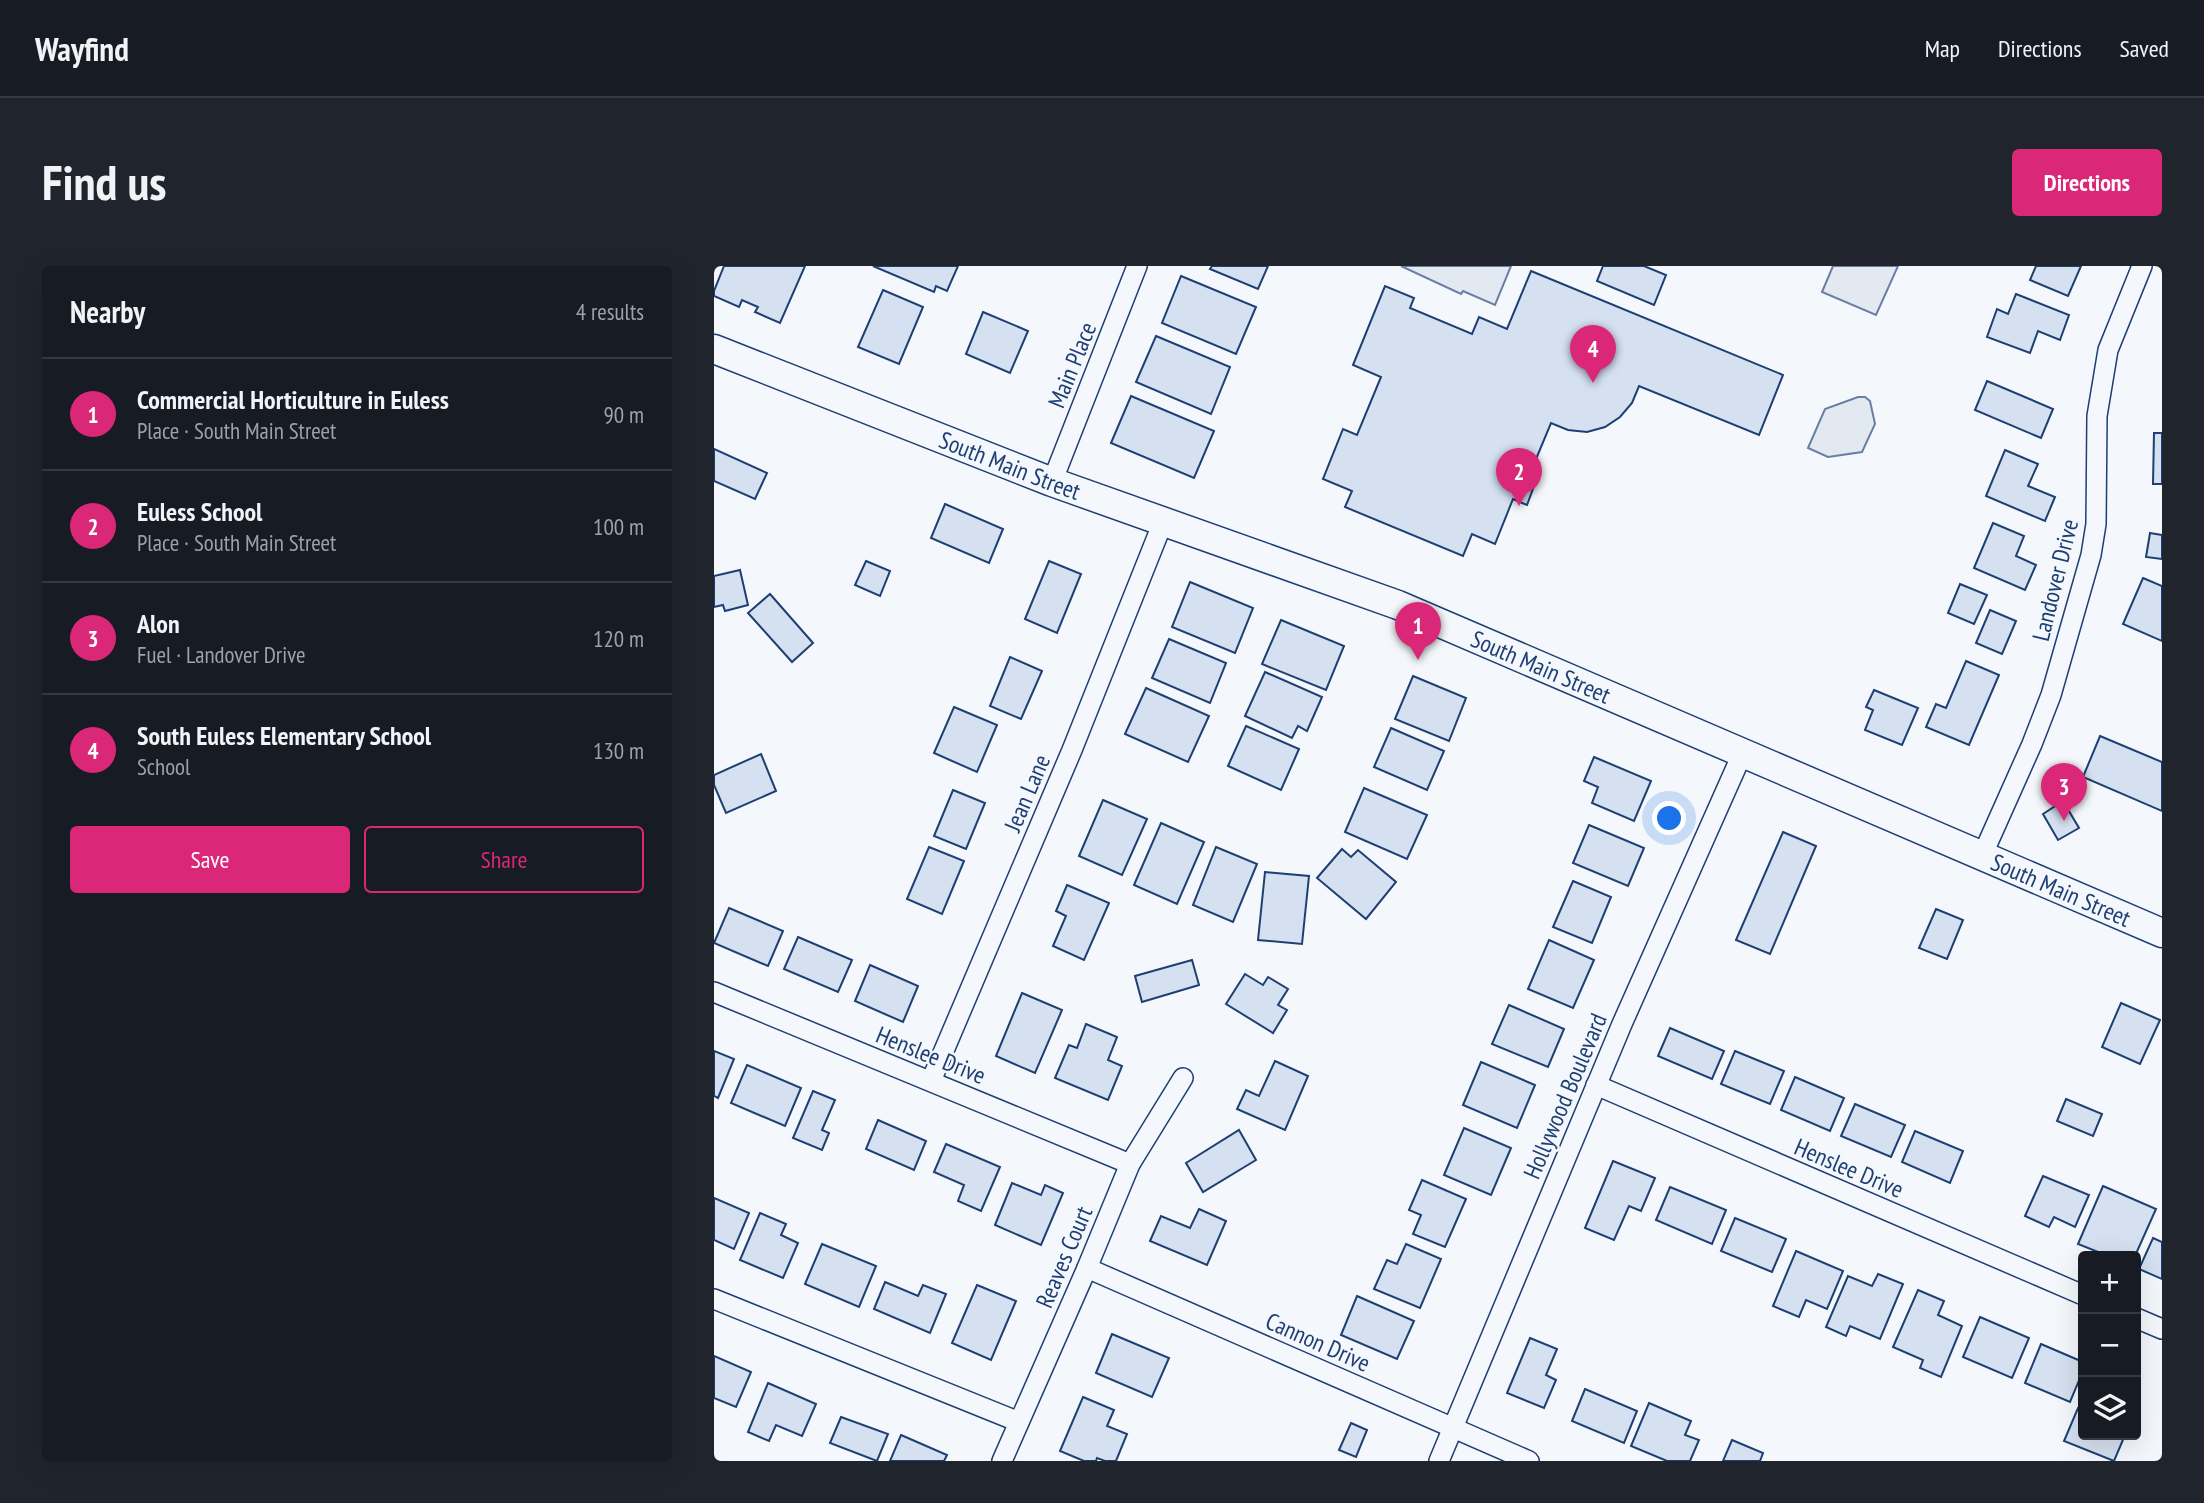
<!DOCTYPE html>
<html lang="en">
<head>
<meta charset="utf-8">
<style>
  body { margin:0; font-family:"PT Sans Narrow",sans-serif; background:#20242c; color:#f1f3f6 }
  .controls { position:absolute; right:21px; bottom:21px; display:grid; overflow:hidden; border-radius:7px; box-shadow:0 7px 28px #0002 }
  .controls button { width:63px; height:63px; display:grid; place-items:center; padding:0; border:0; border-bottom:2px solid #363941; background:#171b24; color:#f1f3f6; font:35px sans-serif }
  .you { position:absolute; left:956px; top:553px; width:24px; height:24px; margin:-18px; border:5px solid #fff; border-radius:50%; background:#1a73e8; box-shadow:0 0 0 10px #1a73e833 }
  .badge { display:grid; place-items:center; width:46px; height:46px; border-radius:50%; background:#db2777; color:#fff; font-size:23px; font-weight:700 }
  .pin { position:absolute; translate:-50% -58px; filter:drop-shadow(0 2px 4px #0008) }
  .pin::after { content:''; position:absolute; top:37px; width:24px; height:21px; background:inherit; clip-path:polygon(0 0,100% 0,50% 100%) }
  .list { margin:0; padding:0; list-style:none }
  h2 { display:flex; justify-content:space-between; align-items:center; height:91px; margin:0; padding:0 28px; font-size:30px }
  h2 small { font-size:23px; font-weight:400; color:#9ea1a6 }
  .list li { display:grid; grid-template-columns:46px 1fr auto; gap:21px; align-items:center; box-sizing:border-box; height:112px; padding:0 28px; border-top:2px solid #363941 }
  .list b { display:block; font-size:26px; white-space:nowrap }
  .list p { margin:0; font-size:23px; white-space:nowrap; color:#9ea1a6 }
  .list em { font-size:23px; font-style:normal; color:#9ea1a6 }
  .actions { display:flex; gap:14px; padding:21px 28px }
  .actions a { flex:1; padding:16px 0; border:2px solid #db2777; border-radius:7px; text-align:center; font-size:24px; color:#db2777 }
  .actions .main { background:#db2777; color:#fff }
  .icon { flex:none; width:38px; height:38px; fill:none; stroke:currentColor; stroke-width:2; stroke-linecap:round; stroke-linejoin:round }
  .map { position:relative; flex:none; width:1448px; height:1195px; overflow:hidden; border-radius:7px }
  header { display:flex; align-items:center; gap:42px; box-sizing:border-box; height:98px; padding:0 35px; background:#171b24; border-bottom:2px solid #363941 }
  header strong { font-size:33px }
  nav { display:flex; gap:38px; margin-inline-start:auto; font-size:24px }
  .intro { display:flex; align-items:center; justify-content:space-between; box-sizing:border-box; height:168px; padding:0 42px }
  h1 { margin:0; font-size:49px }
  .button { padding:18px 32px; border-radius:7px; background:#db2777; color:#fff; font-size:24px; font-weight:700 }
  main { display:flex; gap:42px; padding:0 42px }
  aside { flex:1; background:#171b24; border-radius:7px; box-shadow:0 7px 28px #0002 }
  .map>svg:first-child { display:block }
</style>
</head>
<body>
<header>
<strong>Wayfind</strong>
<nav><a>Map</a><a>Directions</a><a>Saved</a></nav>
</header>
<div class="intro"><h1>Find us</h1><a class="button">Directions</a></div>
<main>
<aside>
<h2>Nearby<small>4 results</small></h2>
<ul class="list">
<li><span class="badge">1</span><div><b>Commercial Horticulture in Euless</b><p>Place · South Main Street</p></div><em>90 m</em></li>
<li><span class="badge">2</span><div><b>Euless School</b><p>Place · South Main Street</p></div><em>100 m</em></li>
<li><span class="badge">3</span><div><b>Alon</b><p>Fuel · Landover Drive</p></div><em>120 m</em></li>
<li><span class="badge">4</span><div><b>South Euless Elementary School</b><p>School</p></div><em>130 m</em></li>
</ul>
<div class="actions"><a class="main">Save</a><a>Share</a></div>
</aside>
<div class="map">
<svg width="1448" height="1195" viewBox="0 0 1448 1195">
  <rect width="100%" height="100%" fill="#f4f7fb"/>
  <g fill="#e3e9f0" stroke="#687fa3" stroke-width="2">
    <polygon points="687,0 797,0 781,39 749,25 747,28"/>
    <polygon points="1119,0 1184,0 1162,49 1108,26"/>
    <polygon points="1144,131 1151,131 1156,135 1161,158 1148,186 1114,191 1094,182 1111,143"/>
  </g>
  <g fill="#d5e0f0" stroke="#1d3f73" stroke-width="2">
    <polygon points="10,0 91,0 66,57 41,46 44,41 28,34 25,41 0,30 0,25"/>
    <polygon points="159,0 244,0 233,25 222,20 220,26"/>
    <polygon points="498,0 554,0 544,23 496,3"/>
    <polygon points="889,0 930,0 952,9 940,39 883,15"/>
    <polygon points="1322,0 1367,0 1354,30 1316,14"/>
    <polygon points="817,5 1069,109 1045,169 925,120 918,137 906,151 891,161 873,166 854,164 837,157 812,217 820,220 813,239 799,233 781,278 758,268 749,290 631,241 638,225 609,213 629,163 643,169 667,111 639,99 671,20 700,32 696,42 758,68 765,51 793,63"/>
    <polygon points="467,10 542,41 522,88 448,57"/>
    <polygon points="169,24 209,41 185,98 144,81"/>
    <polygon points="1302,28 1355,49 1346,74 1324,65 1316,87 1273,71 1283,43 1294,48"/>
    <polygon points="269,46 314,65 296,107 252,88"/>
    <polygon points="442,70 516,101 497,148 422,116"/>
    <polygon points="1273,115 1339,143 1327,172 1261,144"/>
    <polygon points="417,130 500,165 480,212 397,177"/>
    <polygon points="1440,167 1448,167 1448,218 1439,218"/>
    <polygon points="0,183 53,207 41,233 0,215"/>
    <polygon points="1291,184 1324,198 1314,220 1341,231 1331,255 1272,230"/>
    <polygon points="231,238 289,263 275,297 217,272"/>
    <polygon points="1279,257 1310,270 1302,290 1322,299 1311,324 1260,302"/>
    <polygon points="1436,267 1448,269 1448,293 1432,291"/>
    <polygon points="152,295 176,305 166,330 141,319"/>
    <polygon points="335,295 367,308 343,367 311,353"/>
    <polygon points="26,304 34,339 11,345 9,339 0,341 0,310"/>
    <polygon points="1429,312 1448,320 1448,375 1409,358"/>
    <polygon points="476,316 539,342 521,387 458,361"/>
    <polygon points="1246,318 1273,329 1260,358 1234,347"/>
    <polygon points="56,328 99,377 78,396 34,347"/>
    <polygon points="1276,344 1302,355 1288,388 1262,377"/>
    <polygon points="567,354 630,380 612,424 548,398"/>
    <polygon points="455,373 512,397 496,437 438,412"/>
    <polygon points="296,391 328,405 307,453 276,440"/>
    <polygon points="1252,395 1285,409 1255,479 1212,461 1222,438 1232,442"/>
    <polygon points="551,406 608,431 593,465 584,460 578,472 531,450"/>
    <polygon points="699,410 752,432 735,475 681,453"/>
    <polygon points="432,422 495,450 474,496 411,468"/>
    <polygon points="1160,424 1204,442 1188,479 1151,464 1159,444 1152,441"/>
    <polygon points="240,441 283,459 263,506 220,487"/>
    <polygon points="532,460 585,483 567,524 514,500"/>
    <polygon points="677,462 730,485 713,524 660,501"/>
    <polygon points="1386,470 1448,496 1448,545 1369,511"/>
    <polygon points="47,488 62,525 12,547 0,519 0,509"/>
    <polygon points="880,491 937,515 920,555 878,537 884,521 870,515"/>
    <polygon points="650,522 713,549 693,593 631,566"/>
    <polygon points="239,524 271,537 252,583 220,570"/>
    <polygon points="389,534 433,553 408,609 365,590"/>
    <polygon points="1349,535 1365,562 1344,574 1329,548"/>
    <polygon points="447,557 490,576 463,638 420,619"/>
    <polygon points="875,559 930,582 914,620 859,597"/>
    <polygon points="1069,566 1102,580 1056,688 1022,674"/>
    <polygon points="215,581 250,595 228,648 193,633"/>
    <polygon points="502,581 543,598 519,656 479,639"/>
    <polygon points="628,583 637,591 644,584 682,616 652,653 603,612"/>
    <polygon points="551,606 595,610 588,678 544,674"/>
    <polygon points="859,615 897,631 878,677 839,661"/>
    <polygon points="353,619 395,637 370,694 339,680 352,650 342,645"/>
    <polygon points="15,642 69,665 54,700 0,677"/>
    <polygon points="1222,643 1249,654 1233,693 1205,682"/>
    <polygon points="84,671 138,694 124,726 70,703"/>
    <polygon points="835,674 880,694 859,742 814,723"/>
    <polygon points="478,694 485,719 428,736 421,710"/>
    <polygon points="156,699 204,720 189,756 141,735"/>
    <polygon points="531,708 549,719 554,711 574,723 564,739 573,744 559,767 512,738"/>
    <polygon points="308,727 348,744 321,807 282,790"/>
    <polygon points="1407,737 1446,754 1426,798 1388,781"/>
    <polygon points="795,739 850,763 834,801 778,778"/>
    <polygon points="372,758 403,771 394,794 408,800 394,834 341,812 355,779 363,782"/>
    <polygon points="956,762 1010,785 998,813 944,790"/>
    <polygon points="0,785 20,793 4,832 0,830"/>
    <polygon points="1021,785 1070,805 1056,838 1007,818"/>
    <polygon points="561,795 594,810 571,864 523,843 532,824 545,830"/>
    <polygon points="767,796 821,819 803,862 749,839"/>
    <polygon points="33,799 87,822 71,860 17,837"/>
    <polygon points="1081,811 1130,832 1116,865 1067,844"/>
    <polygon points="99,825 121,834 108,864 115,867 108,884 79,872"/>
    <polygon points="1352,833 1388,848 1379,870 1343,855"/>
    <polygon points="1141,838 1191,859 1177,891 1127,870"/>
    <polygon points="164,854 212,875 200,904 152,883"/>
    <polygon points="750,862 797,882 777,929 730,909"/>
    <polygon points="525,864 542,894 489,926 472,897"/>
    <polygon points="1201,865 1249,885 1236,917 1188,896"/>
    <polygon points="232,878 286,901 267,945 244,935 250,919 220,906"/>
    <polygon points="899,895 941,912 927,945 915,940 900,974 871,962"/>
    <polygon points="1329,910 1375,929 1361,961 1340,951 1335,961 1311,950"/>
    <polygon points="708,914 752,933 731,981 699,968 707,949 695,944"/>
    <polygon points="298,917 327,929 331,919 349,927 327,979 281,959"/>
    <polygon points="1389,920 1442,943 1421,990 1394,990 1364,978"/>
    <polygon points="956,921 1012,944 998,978 942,954"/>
    <polygon points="0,932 35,947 20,983 0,974"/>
    <polygon points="485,943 512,955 493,999 436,975 447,950 476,962"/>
    <polygon points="46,947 72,958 67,969 84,977 69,1012 26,994"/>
    <polygon points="1021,952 1072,973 1058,1006 1007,985"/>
    <polygon points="1439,972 1448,976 1448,1013 1425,1003"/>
    <polygon points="108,978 162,1000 145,1041 91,1018"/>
    <polygon points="692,978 727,993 706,1042 660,1023 673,994 683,998"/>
    <polygon points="1082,985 1129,1005 1113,1043 1092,1034 1085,1051 1059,1040"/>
    <polygon points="1164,1008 1189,1018 1166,1073 1136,1060 1132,1070 1112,1061 1134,1010 1158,1020"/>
    <polygon points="171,1016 204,1030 209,1019 232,1028 216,1067 160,1043"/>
    <polygon points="263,1019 302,1035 277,1094 238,1077"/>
    <polygon points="1204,1024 1230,1035 1224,1049 1248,1060 1227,1111 1206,1102 1209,1094 1179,1081"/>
    <polygon points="643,1030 700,1055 683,1093 627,1069"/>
    <polygon points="1266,1051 1315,1072 1298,1112 1249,1091"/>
    <polygon points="398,1068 455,1092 438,1131 382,1107"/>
    <polygon points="816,1072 843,1083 832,1109 842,1114 830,1142 793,1127"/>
    <polygon points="1327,1078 1369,1096 1369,1105 1356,1136 1311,1117"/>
    <polygon points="0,1090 37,1106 22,1141 0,1132"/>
    <polygon points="54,1117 102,1138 88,1170 62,1159 55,1175 34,1166"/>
    <polygon points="871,1123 923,1145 910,1177 858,1155"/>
    <polygon points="369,1131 400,1144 393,1160 413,1168 402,1195 391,1195 383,1192 382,1195 370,1195 346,1185"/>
    <polygon points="935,1137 977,1155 971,1169 985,1174 976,1195 953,1195 917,1180"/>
    <polygon points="1364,1142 1369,1144 1369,1169 1411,1169 1400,1195 1350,1175"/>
    <polygon points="127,1151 174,1168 163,1195 116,1177"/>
    <polygon points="637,1157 653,1164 642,1191 625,1184"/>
    <polygon points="187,1169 233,1189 230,1195 176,1195"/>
    <polygon points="1018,1174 1049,1187 1046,1195 1009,1195"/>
  </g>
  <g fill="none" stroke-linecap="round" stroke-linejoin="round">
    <g stroke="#1d3f73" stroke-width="22">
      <g id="street">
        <polyline points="338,216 423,0"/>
        <polyline points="1268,590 1318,478 1337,429 1377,289 1382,258 1383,150 1394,84 1428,0"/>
        <polyline points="0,726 416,898"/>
        <polyline points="217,815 358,484 449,256"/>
        <polyline points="882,819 1369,1029"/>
        <polyline points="373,1002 815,1195"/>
        <polyline points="0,1033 305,1156"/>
        <polyline points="1422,1052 1448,1063"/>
        <polyline points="288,1195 373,1002 416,898 469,812"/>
        <polyline points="725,1195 908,758 1029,486"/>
      </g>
    </g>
    <g stroke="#1d3f73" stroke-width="31">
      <g id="secondary">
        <path id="s1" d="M 0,83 L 338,216 L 684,339 L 1448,667"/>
      </g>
    </g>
    <use href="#street" stroke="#f4f7fb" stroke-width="19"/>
    <use href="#secondary" stroke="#f4f7fb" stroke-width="28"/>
  </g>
  <g text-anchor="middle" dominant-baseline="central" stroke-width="5" stroke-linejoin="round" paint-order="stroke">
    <g font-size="24" fill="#1d3f73" stroke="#f4f7fb">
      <text transform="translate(358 99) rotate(-68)">Main Place</text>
      <text stroke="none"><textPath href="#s1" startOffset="318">South Main Street</textPath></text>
      <text transform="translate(1341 314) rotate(-76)">Landover Drive</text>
      <text stroke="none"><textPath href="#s1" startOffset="886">South Main Street</textPath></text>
      <text transform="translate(313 527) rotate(-67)">Jean Lane</text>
      <text stroke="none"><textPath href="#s1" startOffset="1452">South Main Street</textPath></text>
      <text transform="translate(217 789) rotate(22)">Henslee Drive</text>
      <text transform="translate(851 830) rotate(-67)">Hollywood Boulevard</text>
      <text transform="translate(1135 902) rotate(23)">Henslee Drive</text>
      <text transform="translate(350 991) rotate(-67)">Reaves Court</text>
      <text transform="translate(604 1076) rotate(24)">Cannon Drive</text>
    </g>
  </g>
</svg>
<div class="controls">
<button>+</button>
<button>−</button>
<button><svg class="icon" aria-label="layers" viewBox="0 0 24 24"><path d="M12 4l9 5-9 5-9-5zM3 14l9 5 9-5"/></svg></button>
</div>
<div class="you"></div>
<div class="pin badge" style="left:704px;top:394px">1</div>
<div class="pin badge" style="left:805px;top:240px">2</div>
<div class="pin badge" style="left:1350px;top:555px">3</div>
<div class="pin badge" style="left:879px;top:117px">4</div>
</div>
</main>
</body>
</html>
